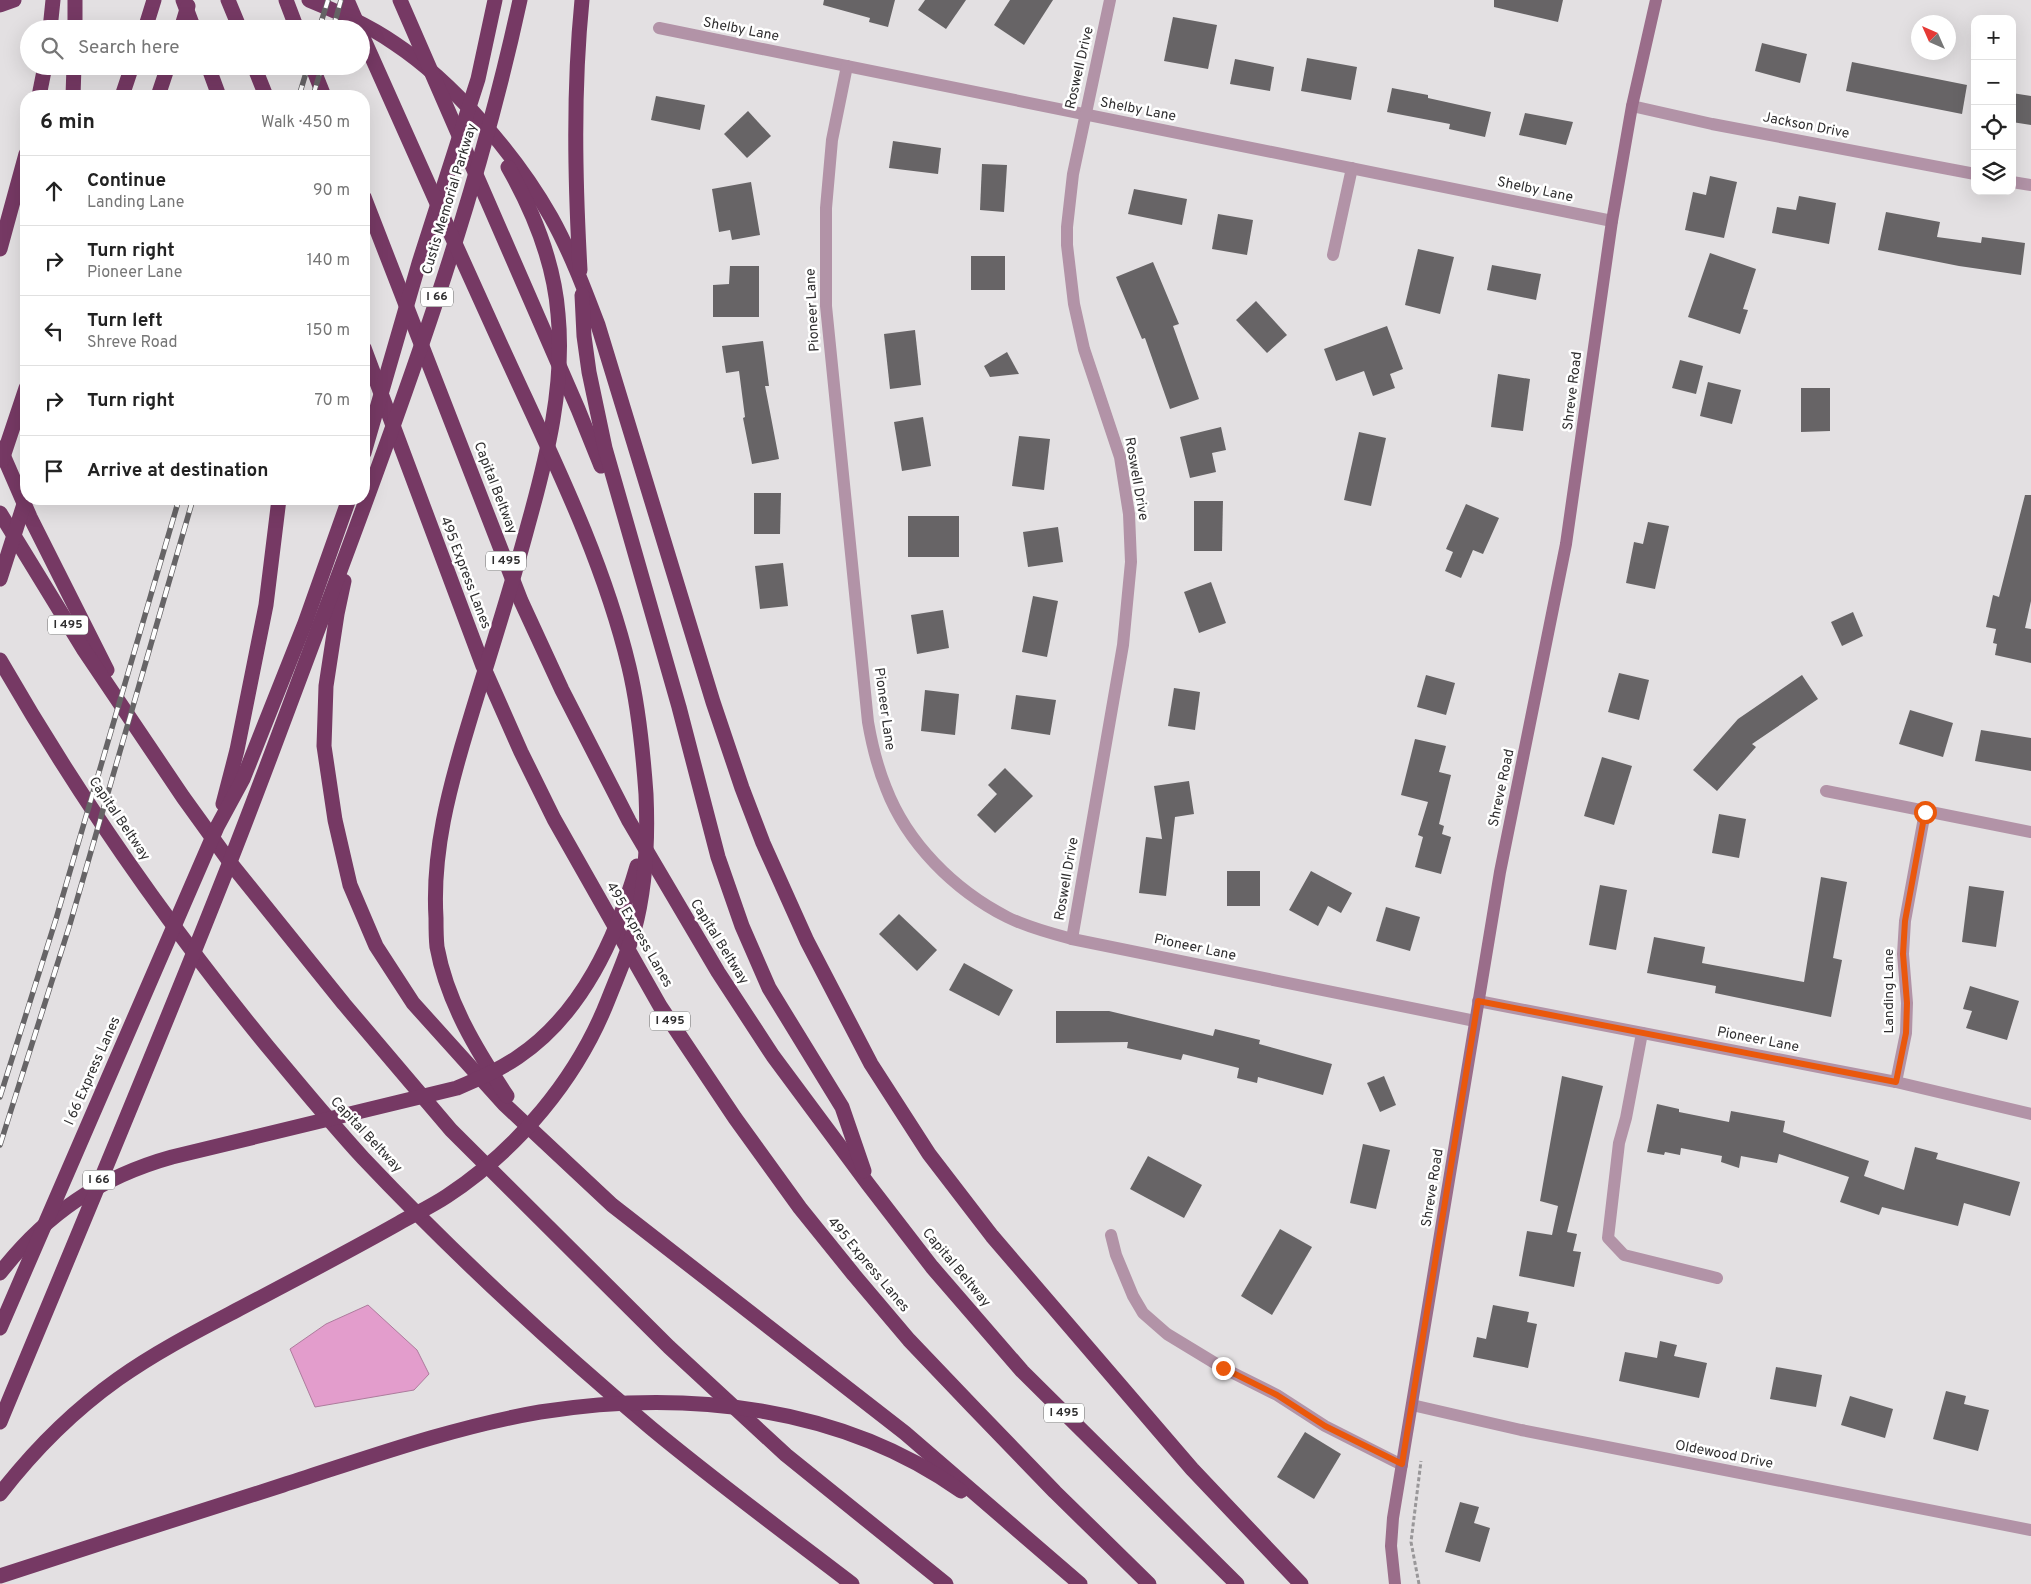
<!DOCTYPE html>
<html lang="en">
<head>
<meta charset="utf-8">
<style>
  body { margin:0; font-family:Overpass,sans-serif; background:#f2f2f2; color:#222 }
  .controls { position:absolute; right:15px; top:15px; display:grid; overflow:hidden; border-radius:10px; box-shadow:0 5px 20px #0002 }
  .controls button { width:45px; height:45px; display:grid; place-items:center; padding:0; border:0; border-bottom:1px solid #e0e0e0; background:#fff; color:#222; font:25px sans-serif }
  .compass { position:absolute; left:1911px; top:15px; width:45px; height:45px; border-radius:50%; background:#fff; box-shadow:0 5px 20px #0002; rotate:315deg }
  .stop { position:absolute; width:15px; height:15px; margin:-11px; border:4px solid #ea580c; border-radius:50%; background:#fff }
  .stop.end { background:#ea580c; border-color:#fff; box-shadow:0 1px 5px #0008 }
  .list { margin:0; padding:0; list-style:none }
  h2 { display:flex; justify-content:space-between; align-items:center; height:65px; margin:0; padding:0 20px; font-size:21px }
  h2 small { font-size:16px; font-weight:400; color:#767676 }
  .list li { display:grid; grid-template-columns:32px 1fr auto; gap:15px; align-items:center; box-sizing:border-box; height:70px; padding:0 20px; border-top:1px solid #e0e0e0 }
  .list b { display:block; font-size:19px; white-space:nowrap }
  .list p { margin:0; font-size:16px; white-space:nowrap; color:#767676 }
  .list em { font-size:16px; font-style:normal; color:#767676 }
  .icon { flex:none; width:28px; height:28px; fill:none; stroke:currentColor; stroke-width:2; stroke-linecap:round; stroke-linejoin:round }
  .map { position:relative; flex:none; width:2031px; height:1584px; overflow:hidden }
  .search { position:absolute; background:#fff; box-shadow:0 5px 20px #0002; left:20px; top:20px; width:350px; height:55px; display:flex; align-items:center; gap:12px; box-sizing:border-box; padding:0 18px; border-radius:28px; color:#767676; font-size:19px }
  .panel { position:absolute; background:#fff; box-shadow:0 5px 20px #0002; left:20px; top:90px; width:350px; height:415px; border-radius:20px }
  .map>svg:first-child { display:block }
</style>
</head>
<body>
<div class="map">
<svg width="2031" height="1584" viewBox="0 0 2031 1584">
  <rect width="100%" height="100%" fill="#e3e0e2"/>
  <polygon fill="#e39dcc" stroke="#ad7c9d" points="368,1305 417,1350 429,1374 414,1390 315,1407 290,1349 326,1324"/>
  <g fill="#676466">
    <polygon points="824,0 895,0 888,27 869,22 870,18 823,5"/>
    <polygon points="925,0 966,0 946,29 918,10"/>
    <polygon points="1010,0 1053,0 1024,45 994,25"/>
    <polygon points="1494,0 1563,0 1558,22 1494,7"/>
    <polygon points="1173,17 1217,25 1208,69 1164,61"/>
    <polygon points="1762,43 1807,54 1800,83 1755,71"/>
    <polygon points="1307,58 1357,67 1351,100 1301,91"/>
    <polygon points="1235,59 1274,67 1270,91 1230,84"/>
    <polygon points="1852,62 1967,85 1962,114 1846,91"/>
    <polygon points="1392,88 1428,95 1428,98 1491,112 1485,137 1449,129 1450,124 1387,112"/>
    <polygon points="2012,93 2031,96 2031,125 2012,122"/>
    <polygon points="656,96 705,105 700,130 651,120"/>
    <polygon points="748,111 771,136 747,158 724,134"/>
    <polygon points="1525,113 1573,122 1566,145 1519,135"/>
    <polygon points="893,141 941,148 938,174 889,168"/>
    <polygon points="982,164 1007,165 1004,212 980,210"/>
    <polygon points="1710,176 1737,182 1724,238 1685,230 1693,192 1706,195"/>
    <polygon points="751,182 760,235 732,240 730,230 719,232 712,189"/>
    <polygon points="1134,189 1187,199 1182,225 1128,214"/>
    <polygon points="1799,196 1836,203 1829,244 1772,233 1777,207 1796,210"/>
    <polygon points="1886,212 1940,222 1937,237 1981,243 1982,237 2025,243 2021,275 1959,266 1878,250"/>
    <polygon points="1218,214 1253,220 1247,255 1212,249"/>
    <polygon points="1418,249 1454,257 1440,314 1405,305"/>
    <polygon points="1710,253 1756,269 1743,309 1748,310 1740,334 1688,317"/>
    <rect x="971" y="256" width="34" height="34"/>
    <polygon points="1153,262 1179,324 1173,326 1199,399 1170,409 1145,338 1142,339 1116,277"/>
    <polygon points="1492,265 1541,274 1536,300 1487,290"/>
    <polygon points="730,266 759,266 759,317 713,317 713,285 729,284"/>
    <polygon points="1256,301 1287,335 1267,353 1236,320"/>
    <polygon points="1387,326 1403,369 1390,374 1395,388 1373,396 1364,371 1336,381 1324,349"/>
    <polygon points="915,330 921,385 890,389 884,334"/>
    <polygon points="763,341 769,386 765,386 779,459 752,464 743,418 745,417 739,371 726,373 722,346"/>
    <polygon points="1007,352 1019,374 990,377 984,366"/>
    <polygon points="1680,360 1703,366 1696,394 1672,388"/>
    <polygon points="1498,374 1530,379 1523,431 1491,427"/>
    <polygon points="1708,382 1741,390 1732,424 1700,416"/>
    <polygon points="1801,388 1830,388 1830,431 1801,432"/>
    <polygon points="923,417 931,466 902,471 894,422"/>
    <polygon points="1221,427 1226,450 1212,453 1216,472 1190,478 1180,437"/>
    <polygon points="1359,432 1386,438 1371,506 1344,500"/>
    <polygon points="1019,436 1050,439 1044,490 1012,486"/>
    <polygon points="754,493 781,493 780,534 754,534"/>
    <polygon points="2025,495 2031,495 2031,601 2025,628 2031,629 2031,663 1995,655 1997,644 1993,643 1996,629 1986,627 1993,595 1999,597"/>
    <polygon points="1194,501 1223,501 1222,551 1194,551"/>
    <polygon points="1466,504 1499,518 1483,554 1473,550 1461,578 1445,571 1453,552 1446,549"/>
    <rect x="908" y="516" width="51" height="41"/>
    <polygon points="1648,522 1669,526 1655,589 1626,583 1634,542 1643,544"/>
    <polygon points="1058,527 1063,562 1028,567 1023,532"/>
    <polygon points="783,563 788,606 760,609 755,566"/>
    <polygon points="1211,582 1226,623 1199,633 1184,592"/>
    <polygon points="1033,596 1058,601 1047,657 1022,652"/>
    <polygon points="943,610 949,648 917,654 911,615"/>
    <polygon points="1853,612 1863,636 1842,646 1831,622"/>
    <polygon points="1619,673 1649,680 1639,720 1608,712"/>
    <polygon points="1426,675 1455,683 1446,715 1417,707"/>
    <polygon points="1802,675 1818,699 1752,744 1756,747 1717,791 1693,770 1738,719"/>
    <polygon points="1174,688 1200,692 1195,730 1168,726"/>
    <polygon points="925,690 959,694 955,735 921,731"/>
    <polygon points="1016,695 1056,700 1050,735 1011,729"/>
    <polygon points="1910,710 1953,723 1943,757 1899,744"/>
    <polygon points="1981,730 2031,738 2031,771 1975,761"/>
    <polygon points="1415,739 1446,746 1439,772 1451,775 1439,824 1444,826 1442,834 1451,837 1441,874 1415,867 1423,837 1418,835 1428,802 1401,795"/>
    <polygon points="1602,757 1632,766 1614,825 1584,816"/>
    <polygon points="1005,768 1033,796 995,833 977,815 997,794 988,785"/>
    <polygon points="1189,781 1194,814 1175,817 1166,896 1139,893 1146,837 1162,839 1154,786"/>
    <polygon points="1719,814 1746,819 1739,858 1712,853"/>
    <rect x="1227" y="871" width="33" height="35"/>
    <polygon points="1311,871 1352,893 1341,913 1328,906 1318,926 1289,910"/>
    <polygon points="1821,877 1847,882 1833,958 1842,960 1831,1017 1715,993 1716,986 1647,973 1654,937 1705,947 1702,963 1804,982"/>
    <polygon points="1600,885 1627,890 1616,950 1589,945"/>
    <polygon points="1969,886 2004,891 1996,947 1962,942"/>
    <polygon points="1386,907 1420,917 1410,951 1376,941"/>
    <polygon points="899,914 937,950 917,971 879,934"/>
    <polygon points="964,963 1013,990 999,1016 949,990"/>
    <polygon points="1970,986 2019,1001 2007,1040 1966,1028 1972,1011 1963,1009"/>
    <polygon points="1056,1011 1109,1011 1213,1036 1215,1029 1260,1040 1259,1044 1332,1064 1323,1095 1258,1077 1257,1083 1237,1078 1239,1068 1183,1054 1181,1060 1127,1048 1128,1042 1056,1043"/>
    <polygon points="1384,1076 1396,1105 1380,1112 1367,1083"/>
    <polygon points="1562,1076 1603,1086 1567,1232 1577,1234 1573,1251 1581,1252 1574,1287 1519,1276 1527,1231 1552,1235 1558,1206 1540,1201"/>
    <polygon points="1657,1104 1679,1109 1679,1112 1729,1122 1731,1111 1785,1121 1783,1132 1869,1161 1864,1176 1904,1190 1915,1147 1938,1153 1936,1159 2020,1182 2010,1216 1964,1203 1958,1226 1882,1207 1879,1215 1840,1202 1849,1177 1779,1154 1777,1163 1741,1156 1739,1168 1721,1162 1722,1156 1681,1148 1680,1155 1665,1152 1664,1155 1647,1152"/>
    <polygon points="1363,1144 1390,1150 1376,1209 1350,1203"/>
    <polygon points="1148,1156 1202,1185 1184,1218 1130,1189"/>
    <polygon points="1280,1229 1312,1247 1272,1315 1241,1296"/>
    <polygon points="1493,1305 1529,1312 1527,1322 1537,1324 1528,1368 1473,1357 1477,1337 1486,1339"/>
    <polygon points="1660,1341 1677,1345 1674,1356 1707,1363 1699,1398 1619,1381 1625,1352 1657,1358"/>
    <polygon points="1776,1367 1822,1375 1816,1407 1770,1399"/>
    <polygon points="1946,1391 1966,1396 1964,1404 1989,1410 1978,1451 1933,1439"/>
    <polygon points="1850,1396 1893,1409 1885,1438 1841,1425"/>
    <polygon points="1305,1432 1341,1454 1314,1499 1277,1477"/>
    <polygon points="1460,1502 1479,1507 1474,1523 1490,1528 1480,1562 1445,1552"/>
  </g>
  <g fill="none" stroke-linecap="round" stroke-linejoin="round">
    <polyline stroke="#999799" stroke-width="3" stroke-dasharray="4 2.5" stroke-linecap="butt" points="1419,1584 1411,1542 1421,1461"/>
    <g stroke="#b293a7" stroke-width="12">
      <polyline points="1642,1033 1626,1118 1619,1143 1608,1238 1624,1255 1717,1278"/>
      <polyline points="1111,1235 1116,1255 1133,1296 1143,1313 1167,1334 1223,1368 1277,1395 1325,1426 1402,1465"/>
    </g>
    <g stroke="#b293a7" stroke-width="12">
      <polyline points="659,28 1612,221"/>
      <path d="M 847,66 L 832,140 L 826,208 L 826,306 L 868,722 C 872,745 877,766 886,788 C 907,843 954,890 1007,917 C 1027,927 1049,933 1072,939 L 1475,1021"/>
      <polyline points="1632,106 1712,124 1975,174"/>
      <polyline points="2012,182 2031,185"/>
      <polyline points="1333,255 1352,168"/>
      <polyline points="1826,791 2031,832"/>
      <polyline points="1072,939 1123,645 1131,562 1129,514 1120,457 1084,349 1074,304 1067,245 1067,227 1073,174 1110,0"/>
      <polyline points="1478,1001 1896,1082 2031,1114"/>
      <polyline points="1896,1082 1906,1033 1907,1003 1903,954 1905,921 1925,812"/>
      <polyline points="1412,1405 1521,1430 2031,1530"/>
    </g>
    <polyline stroke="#9a6d8a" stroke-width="12" points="1395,1584 1391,1546 1393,1518 1500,872 1566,544 1612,221 1632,106 1656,0"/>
    <g stroke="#763964" stroke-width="15">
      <polyline points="183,0 194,29"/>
      <polyline points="228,0 240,29"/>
      <polyline points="286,0 297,29"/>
      <path d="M 309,0 C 338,12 368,25 394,43 C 453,82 516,155 551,217 C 570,251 584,288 598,325 L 713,702 L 742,788 L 763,843 L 807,941 L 871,1064 L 929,1154 L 992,1236 L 1192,1469 L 1301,1584"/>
      <polyline points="347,0 357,23"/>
      <polyline points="400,0 578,409 601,466"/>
      <polyline points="0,5 14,0"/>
      <polyline points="50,29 53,0"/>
      <polyline points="75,29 75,0"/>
      <polyline points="145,29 154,0"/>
      <polyline points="181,29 188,6"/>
      <polyline points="208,66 219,96"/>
      <polyline points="254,66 266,96"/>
      <polyline points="312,66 324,96"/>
      <polyline points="39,96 45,66"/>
      <polyline points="73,96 74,66"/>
      <polyline points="122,96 132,66"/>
      <polyline points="158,96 168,66"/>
      <polyline points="364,197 521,601 562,690 629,821 718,972 773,1056 868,1184 932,1267 1022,1371 1237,1584"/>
      <polyline points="0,249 26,154"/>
      <path d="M 580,270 C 575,180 573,90 582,0"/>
      <polyline points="582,295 584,336 589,372 605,448 679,707 718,857 742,926 769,988 842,1107 864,1171"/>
      <polyline points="364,348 483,666 521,752 554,819 660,1006 735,1118 800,1208 854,1275 909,1340 972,1406 1055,1492 1149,1584"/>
      <polyline points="0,448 30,517 107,670"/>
      <polyline points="364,453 419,263 478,79 495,0"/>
      <polyline points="2,460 26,388"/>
      <polyline points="0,513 84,650 183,797 232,865 344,1004 451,1130 669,1347 786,1455 946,1584"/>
      <polyline points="0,579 25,501"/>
      <polyline points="344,581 337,614 326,686 324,746 335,820 350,885 376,946 413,1003 504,1104 612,1205 905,1433 1080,1584"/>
      <path d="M 0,660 C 78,796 168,925 268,1047 C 299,1084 330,1122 363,1158 C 453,1253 550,1343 651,1428 C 716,1482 784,1532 852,1584"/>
      <polyline points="223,804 237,750 266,605 279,499"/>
      <path d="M 507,1096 C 477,1051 447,1002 437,947 C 436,938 436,927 436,918 C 432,852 449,789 468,726 C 488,659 510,593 528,525 C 547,457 565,385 558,314 C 554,262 533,211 508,167"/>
      <path d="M 0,1273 C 46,1214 100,1177 172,1157 L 457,1088 C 478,1079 499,1070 518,1057 C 582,1014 616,938 637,866"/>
      <polyline points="0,1328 217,827 243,779 305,623 349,499"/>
      <path d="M 0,1422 C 74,1244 149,1066 220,887 C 259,790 294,692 331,595 C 404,400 476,204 520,0"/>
      <path d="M 0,1494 C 34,1450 73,1411 118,1379 C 156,1352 197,1331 237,1310 C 292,1281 346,1253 399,1223 C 415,1214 432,1206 447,1196 C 518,1149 577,1079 608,1000 C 617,977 627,955 634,931 C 646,887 648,839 646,794 C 643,752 639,709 629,667 C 602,554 548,449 500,343 C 453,240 407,136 361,33"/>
      <path d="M 0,1576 C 94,1545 189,1515 283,1485 C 367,1458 453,1427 540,1412 C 683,1389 840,1405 961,1491"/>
    </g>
    <g stroke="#666466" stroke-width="5.5">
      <g id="rail">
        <polyline points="319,29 328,0"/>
        <polyline points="333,29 341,0"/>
        <polyline points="299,96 308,66"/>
        <polyline points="313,96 322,66"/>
        <polyline points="0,1097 56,919 179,499"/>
        <polyline points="0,1145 70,924 193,499"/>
      </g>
    </g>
    <use href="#rail" stroke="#fff" stroke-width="4" stroke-dasharray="11" stroke-linecap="butt"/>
  </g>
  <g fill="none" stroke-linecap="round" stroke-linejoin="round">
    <polyline stroke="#ea580c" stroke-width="6" points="1223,1368 1277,1395 1325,1426 1402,1464 1478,1001 1896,1082 1906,1033 1907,1003 1903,954 1905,921 1925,812"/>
  </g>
  <g text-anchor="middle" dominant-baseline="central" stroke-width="5" stroke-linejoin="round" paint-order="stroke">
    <g fill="#fff" stroke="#6d6d6d" stroke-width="1">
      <rect x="421" y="287.5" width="32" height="19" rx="4"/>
      <rect x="486" y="551.5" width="40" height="19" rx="4"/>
      <rect x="48" y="615.5" width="40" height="19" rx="4"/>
      <rect x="650" y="1011.5" width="40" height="19" rx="4"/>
      <rect x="83" y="1170.5" width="32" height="19" rx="4"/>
      <rect x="1044" y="1403.5" width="40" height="19" rx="4"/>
    </g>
    <g font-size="12" font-weight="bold" fill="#2f2e2f">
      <text x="437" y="297">I 66</text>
      <text x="506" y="561">I 495</text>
      <text x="68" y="625">I 495</text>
      <text x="670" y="1021">I 495</text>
      <text x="99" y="1180">I 66</text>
      <text x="1064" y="1413">I 495</text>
    </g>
    <g font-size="14" fill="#2f2e2f" stroke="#fff">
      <text transform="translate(741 30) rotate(11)">Shelby Lane</text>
      <text transform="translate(1080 68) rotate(-77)">Roswell Drive</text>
      <text transform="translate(1138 110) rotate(11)">Shelby Lane</text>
      <text transform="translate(1806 126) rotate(11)">Jackson Drive</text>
      <text transform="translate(1535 190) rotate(12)">Shelby Lane</text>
      <text transform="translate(450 199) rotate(-73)">Custis Memorial Parkway</text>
      <text transform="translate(813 310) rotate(-93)">Pioneer Lane</text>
      <text transform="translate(1573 391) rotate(-83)">Shreve Road</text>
      <text transform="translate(1136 479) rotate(80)">Roswell Drive</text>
      <text transform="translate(495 488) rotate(69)">Capital Beltway</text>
      <text transform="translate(465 573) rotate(69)">495 Express Lanes</text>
      <text transform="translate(884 709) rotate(82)">Pioneer Lane</text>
      <text transform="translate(1502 788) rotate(-78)">Shreve Road</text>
      <text transform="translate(119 819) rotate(56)">Capital Beltway</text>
      <text transform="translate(1067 879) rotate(-80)">Roswell Drive</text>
      <text transform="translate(639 935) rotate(60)">495 Express Lanes</text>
      <text transform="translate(719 942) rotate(58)">Capital Beltway</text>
      <text transform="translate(1195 948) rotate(12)">Pioneer Lane</text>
      <text transform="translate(1889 991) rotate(-90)">Landing Lane</text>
      <text transform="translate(1758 1040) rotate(11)">Pioneer Lane</text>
      <text transform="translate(93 1071) rotate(-66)">I 66 Express Lanes</text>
      <text transform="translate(366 1135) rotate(47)">Capital Beltway</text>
      <text transform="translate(1433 1188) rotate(-81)">Shreve Road</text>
      <text transform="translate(868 1265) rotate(50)">495 Express Lanes</text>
      <text transform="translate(956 1268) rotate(50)">Capital Beltway</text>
      <text transform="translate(1724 1455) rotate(11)">Oldewood Drive</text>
    </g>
  </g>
</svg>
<div class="controls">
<button>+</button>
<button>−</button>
<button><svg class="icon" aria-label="locate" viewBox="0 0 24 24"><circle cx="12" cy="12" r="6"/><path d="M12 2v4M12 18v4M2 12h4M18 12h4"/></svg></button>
<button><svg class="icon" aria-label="layers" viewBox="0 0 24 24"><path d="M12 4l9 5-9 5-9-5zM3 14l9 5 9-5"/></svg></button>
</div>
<svg class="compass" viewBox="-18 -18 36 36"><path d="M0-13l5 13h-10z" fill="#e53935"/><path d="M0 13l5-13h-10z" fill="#767676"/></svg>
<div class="stop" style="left:1925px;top:812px"></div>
<div class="stop end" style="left:1223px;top:1368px"></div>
<div class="search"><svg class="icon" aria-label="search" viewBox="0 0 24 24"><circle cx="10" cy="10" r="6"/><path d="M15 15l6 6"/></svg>Search here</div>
<section class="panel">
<h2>6 min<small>Walk · 450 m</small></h2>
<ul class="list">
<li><svg class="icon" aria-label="ahead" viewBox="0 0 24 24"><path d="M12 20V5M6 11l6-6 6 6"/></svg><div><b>Continue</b><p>Landing Lane</p></div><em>90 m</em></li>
<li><svg class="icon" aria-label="right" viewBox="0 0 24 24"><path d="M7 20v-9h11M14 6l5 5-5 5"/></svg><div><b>Turn right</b><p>Pioneer Lane</p></div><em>140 m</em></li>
<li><svg class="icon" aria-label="left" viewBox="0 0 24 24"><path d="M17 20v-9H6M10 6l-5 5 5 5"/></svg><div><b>Turn left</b><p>Shreve Road</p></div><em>150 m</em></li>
<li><svg class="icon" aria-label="right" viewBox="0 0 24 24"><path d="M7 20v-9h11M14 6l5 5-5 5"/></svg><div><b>Turn right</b></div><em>70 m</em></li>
<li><svg class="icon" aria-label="arrive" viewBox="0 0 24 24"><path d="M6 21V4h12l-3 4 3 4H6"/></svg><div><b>Arrive at destination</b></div></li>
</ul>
</section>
</div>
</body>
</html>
